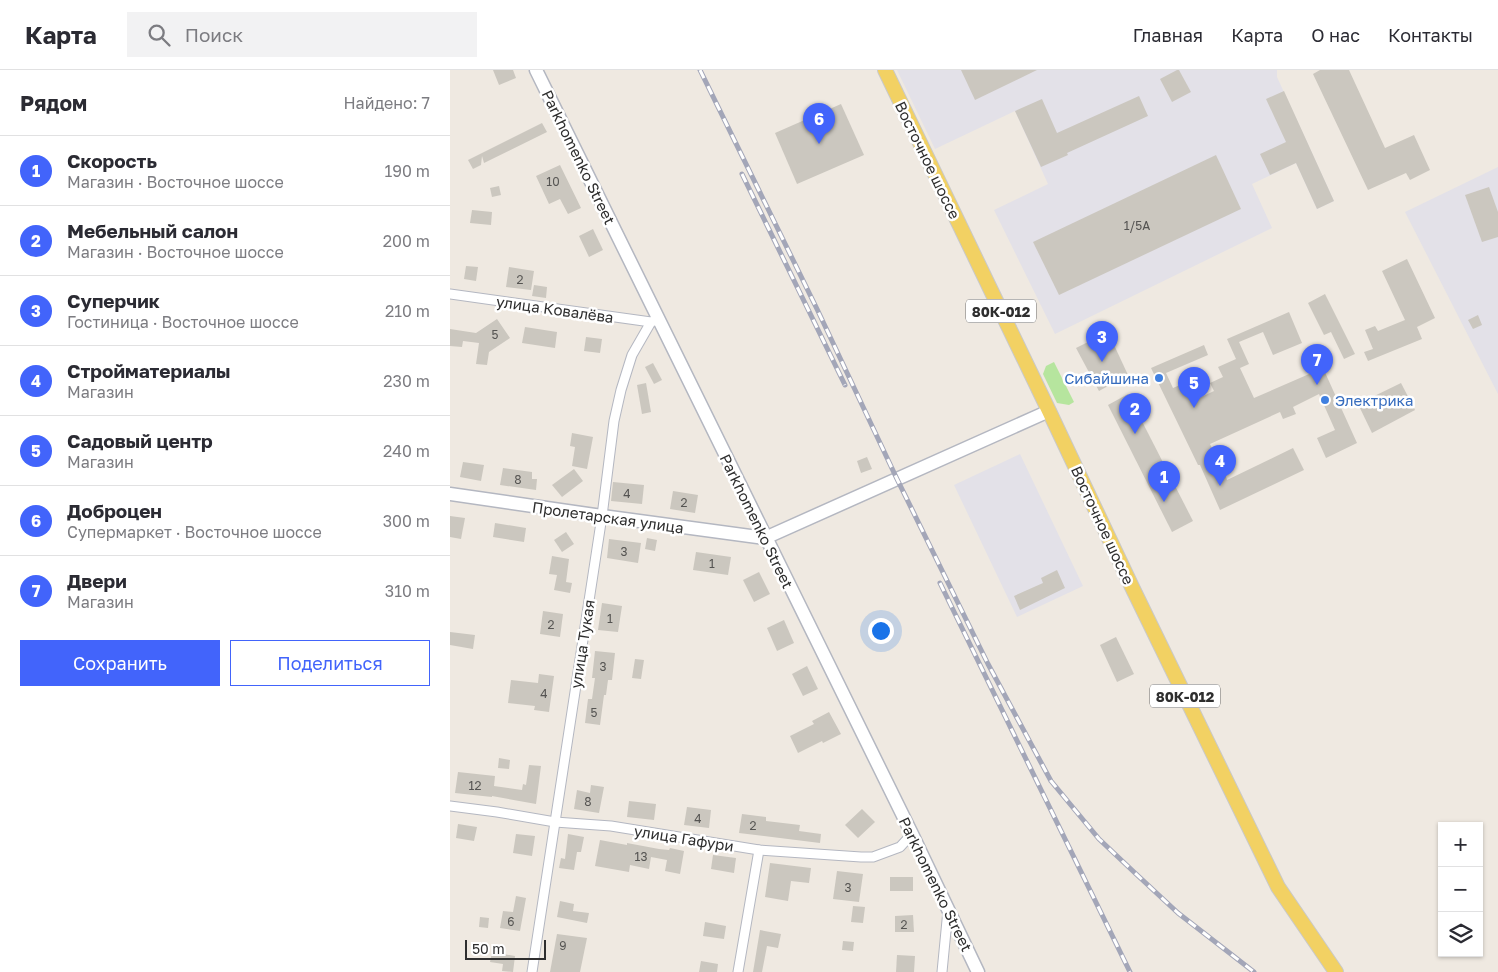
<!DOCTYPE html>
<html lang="ru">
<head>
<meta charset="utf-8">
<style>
  body { margin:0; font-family:"Golos Text",sans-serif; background:#f2f2f3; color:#2b2b33 }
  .controls { position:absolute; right:15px; bottom:15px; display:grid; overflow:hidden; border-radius:0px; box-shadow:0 1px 4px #0004 }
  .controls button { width:45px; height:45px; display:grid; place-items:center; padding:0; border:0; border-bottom:1px solid #e1e1e2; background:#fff; color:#2b2b33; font:25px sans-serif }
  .scale { position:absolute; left:15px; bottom:12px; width:81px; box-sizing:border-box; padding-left:5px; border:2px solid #2e2e2e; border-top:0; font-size:14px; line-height:18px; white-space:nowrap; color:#2e2e2e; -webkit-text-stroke:4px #fff; paint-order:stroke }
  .you { position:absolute; left:430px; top:560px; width:18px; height:18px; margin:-12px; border:4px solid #fff; border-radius:50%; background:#1a73e8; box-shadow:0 0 0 8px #1a73e833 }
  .badge { display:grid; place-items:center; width:32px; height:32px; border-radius:50%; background:#4264fb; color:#fff; font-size:16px; font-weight:700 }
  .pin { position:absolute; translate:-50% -41px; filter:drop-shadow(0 1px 2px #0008) }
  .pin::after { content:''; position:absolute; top:26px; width:18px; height:15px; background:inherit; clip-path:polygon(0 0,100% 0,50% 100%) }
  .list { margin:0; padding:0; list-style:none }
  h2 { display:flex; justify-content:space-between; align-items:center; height:65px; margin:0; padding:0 20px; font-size:21px }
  h2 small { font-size:16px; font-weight:400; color:#7c7c81 }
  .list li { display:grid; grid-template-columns:32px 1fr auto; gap:15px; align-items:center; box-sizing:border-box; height:70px; padding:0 20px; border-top:1px solid #e1e1e2 }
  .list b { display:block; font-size:19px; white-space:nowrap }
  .list p { margin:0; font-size:16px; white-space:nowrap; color:#7c7c81 }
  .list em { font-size:16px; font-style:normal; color:#7c7c81 }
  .actions { display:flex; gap:10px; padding:15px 20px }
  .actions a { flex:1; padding:11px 0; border:1px solid #4264fb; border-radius:0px; text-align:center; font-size:18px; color:#4264fb }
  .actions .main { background:#4264fb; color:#fff }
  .icon { flex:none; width:28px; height:28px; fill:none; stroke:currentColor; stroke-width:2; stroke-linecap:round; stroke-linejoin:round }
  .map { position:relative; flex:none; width:1048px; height:902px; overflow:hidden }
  header { display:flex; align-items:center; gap:30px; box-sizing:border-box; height:70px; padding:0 25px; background:#fff; border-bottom:1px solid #e1e1e2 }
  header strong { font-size:24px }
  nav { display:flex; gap:28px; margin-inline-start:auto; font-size:18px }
  .search { width:350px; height:45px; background:#f2f2f3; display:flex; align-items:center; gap:12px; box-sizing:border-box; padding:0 18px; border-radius:0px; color:#7c7c81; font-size:19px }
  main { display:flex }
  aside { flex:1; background:#fff }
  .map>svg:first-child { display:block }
</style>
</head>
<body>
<header>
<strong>Карта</strong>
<div class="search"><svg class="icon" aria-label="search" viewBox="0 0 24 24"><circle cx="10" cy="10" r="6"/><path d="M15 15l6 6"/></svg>Поиск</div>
<nav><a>Главная</a><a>Карта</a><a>О нас</a><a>Контакты</a></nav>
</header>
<main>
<aside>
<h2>Рядом<small>Найдено: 7</small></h2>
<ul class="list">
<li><span class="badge">1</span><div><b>Скорость</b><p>Магазин · Восточное шоссе</p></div><em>190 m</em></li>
<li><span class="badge">2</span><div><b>Мебельный салон</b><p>Магазин · Восточное шоссе</p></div><em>200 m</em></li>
<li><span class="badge">3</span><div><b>Суперчик</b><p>Гостиница · Восточное шоссе</p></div><em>210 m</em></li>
<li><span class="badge">4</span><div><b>Стройматериалы</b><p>Магазин</p></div><em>230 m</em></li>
<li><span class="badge">5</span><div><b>Садовый центр</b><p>Магазин</p></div><em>240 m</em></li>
<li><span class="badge">6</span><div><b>Доброцен</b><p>Супермаркет · Восточное шоссе</p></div><em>300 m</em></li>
<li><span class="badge">7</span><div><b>Двери</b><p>Магазин</p></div><em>310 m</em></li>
</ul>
<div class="actions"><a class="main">Сохранить</a><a>Поделиться</a></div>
</aside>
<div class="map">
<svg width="1048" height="902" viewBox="0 0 1048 902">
  <rect width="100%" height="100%" fill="#efe9e1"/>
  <g fill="#e3e1e8">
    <polygon points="447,0 827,0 827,7 884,131 867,139 846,93 802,114 822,158 605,264 544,140 598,114 565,41 485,79"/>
    <polygon points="1048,97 1048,324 955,142"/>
    <polygon points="570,384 633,516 567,547 504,415"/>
  </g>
  <polygon fill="#b6e59e" points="604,292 624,332 619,335 607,333 593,304 596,296"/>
  <g fill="#cbc7bf">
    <polygon points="43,0 63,0 66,8 49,15"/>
    <polygon points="511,0 587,0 525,30"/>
    <polygon points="727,0 729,0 741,22 722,32 710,9"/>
    <polygon points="870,0 899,0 935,78 964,65 980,100 960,110 956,103 918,120 863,4"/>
    <polygon points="834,21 884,131 867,139 846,93 820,105 810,84 836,72 816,29"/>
    <polygon points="689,26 698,46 617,83 618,85 591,97 565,41 592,29 607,63"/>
    <polygon points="391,34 414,85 347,114 325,63"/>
    <polygon points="92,53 97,62 34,93 32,86 31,95 23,99 18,90"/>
    <polygon points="766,85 791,139 609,225 583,172"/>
    <polygon points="110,95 131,138 118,144 110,129 99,134 86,106"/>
    <polygon points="49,116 51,125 42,127 40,118"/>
    <polygon points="1039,117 1048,142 1048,167 1032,172 1015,125"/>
    <polygon points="22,140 42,142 41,155 20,153"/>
    <polygon points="143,159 153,180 139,187 129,166"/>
    <polygon points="957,189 985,248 967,257 972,269 918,291 914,282 923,279 915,260 925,256 928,261 955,250 932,201"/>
    <polygon points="16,196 28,197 26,211 14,209"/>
    <polygon points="59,197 84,201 81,220 56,217"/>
    <polygon points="84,215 97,217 96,228 82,226"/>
    <polygon points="875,224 905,284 894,289 881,262 874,265 858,233"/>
    <polygon points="839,242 852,273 823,285 813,262 789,272 799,294 790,298 804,328 873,298 907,373 876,388 867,368 885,360 869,324 843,337 846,344 833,349 830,342 760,374 772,400 774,400 777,410 843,378 854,400 770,440 750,395 748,395 701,298 754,275 758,285 716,303 723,318 737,312 745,330 764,321 760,313 773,307 768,297 786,289 777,269"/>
    <polygon points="1028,245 1032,255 1023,259 1018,250"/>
    <polygon points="47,249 60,268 39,282 37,295 26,294 29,273 13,271 12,277 0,276 0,259 26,263"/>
    <polygon points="75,257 107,262 105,278 72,273"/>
    <polygon points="658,262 678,305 649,321 626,278"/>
    <polygon points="136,267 152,269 150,283 134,281"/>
    <polygon points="203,293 212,310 204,314 195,297"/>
    <polygon points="196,313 201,342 192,344 187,315"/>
    <polygon points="951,313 965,340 922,363 908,334"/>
    <polygon points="678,324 743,451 722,462 658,335"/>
    <polygon points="122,363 143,367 137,399 122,396 125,377 120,376"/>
    <polygon points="417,387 422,399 411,403 407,391"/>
    <polygon points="13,392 34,395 31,411 10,407"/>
    <polygon points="53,398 82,402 82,409 87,409 86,420 50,415"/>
    <polygon points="124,399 133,411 112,427 102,415"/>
    <polygon points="163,412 194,415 192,434 161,431"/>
    <polygon points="223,421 248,425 245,443 220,439"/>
    <polygon points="0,446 15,448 11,469 0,467"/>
    <polygon points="45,453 76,458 74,472 43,467"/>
    <polygon points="116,462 124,474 112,482 104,470"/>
    <polygon points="197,468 207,470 205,481 195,479"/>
    <polygon points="159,469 191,473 188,493 157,488"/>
    <polygon points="246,482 281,487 278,505 243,500"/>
    <polygon points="102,486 119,489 116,512 122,513 120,523 104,520 107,505 99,504"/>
    <polygon points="607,500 615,518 570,540 564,526 593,513 591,508"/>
    <polygon points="309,502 320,524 304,532 293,510"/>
    <polygon points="152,533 172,536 168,562 148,560"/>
    <polygon points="93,541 113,544 110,567 90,564"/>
    <polygon points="334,550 344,573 327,581 317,558"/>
    <polygon points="0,562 25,565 23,579 0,575"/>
    <polygon points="666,567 684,604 667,612 650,575"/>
    <polygon points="145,581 165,583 162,610 158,610 156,625 154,625 150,655 135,653 138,629 142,629 145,608 142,608"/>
    <polygon points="185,589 194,590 191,609 182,608"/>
    <polygon points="357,596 368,619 353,626 342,604"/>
    <polygon points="89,604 104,606 99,642 84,640 85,636 58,633 61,610 88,613"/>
    <polygon points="379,642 391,664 373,673 372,671 348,683 340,666 364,654 362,651"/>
    <polygon points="49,688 60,690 59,699 48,698"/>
    <polygon points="79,695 91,696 86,734 42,726 42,727 5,723 8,702 45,706 44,716 72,720 73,714 76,715"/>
    <polygon points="141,715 154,717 149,743 124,739 127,720 140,723"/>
    <polygon points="179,731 206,734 204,750 177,747"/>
    <polygon points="237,737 261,740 259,758 234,755"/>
    <polygon points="412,739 425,752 408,768 395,755"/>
    <polygon points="292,744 316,747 316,751 350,755 349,761 371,764 370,773 289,763"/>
    <polygon points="8,754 27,757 24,771 6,768"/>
    <polygon points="66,764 85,766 82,786 63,783"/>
    <polygon points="118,764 134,767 131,782 127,782 124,800 109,798 111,788 115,789"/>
    <polygon points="150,770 177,775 177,773 209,779 219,780 220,778 234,781 230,804 215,801 217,790 201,787 199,799 180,795 179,802 145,796"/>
    <polygon points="263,785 286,788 284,803 261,799"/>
    <polygon points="320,793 361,798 359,813 341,811 338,831 315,827"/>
    <polygon points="387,801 413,804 409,832 383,829"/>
    <rect x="440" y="807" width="23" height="14"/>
    <polygon points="66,826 76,828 70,861 50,858 53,841 63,842"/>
    <polygon points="110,831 124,834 123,841 139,843 137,853 107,847"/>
    <polygon points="403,836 415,837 413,853 401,852"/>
    <polygon points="463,845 464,862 445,862 445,846"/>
    <polygon points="30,847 39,848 38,858 29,857"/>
    <polygon points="255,852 276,856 274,869 253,866"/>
    <polygon points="310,860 331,864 328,878 317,876 312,902 303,902"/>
    <polygon points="107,864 137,868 130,902 100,902"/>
    <polygon points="393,871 404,872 403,881 392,880"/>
    <polygon points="42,882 65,886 63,902 52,901 53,894 40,892"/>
    <polygon points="447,885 465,886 464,902 446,902"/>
    <polygon points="251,891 268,894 267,902 249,902"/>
  </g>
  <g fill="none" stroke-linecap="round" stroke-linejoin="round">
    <g stroke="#b4b7c1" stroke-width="11">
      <g id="street">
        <polyline points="0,224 201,252 204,251"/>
        <polyline points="0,736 47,742 105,752 161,756 309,780 411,787 423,787 450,777 462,764"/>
        <polyline points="82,902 152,446 164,351 171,320 182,285 201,252"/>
        <polyline points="288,902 309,780"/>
        <polyline points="492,902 498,840"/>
      </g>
    </g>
    <g stroke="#b4b7c1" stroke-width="15">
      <g id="secondary">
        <polyline points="86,0 462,764 528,902"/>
        <polyline points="0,424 152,446 315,468 599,341"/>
      </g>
    </g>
    <g stroke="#c9c9c9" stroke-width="16">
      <polyline id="primary" points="435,0 599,341 682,517 828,817 886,902"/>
    </g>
    <use href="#street" stroke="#fff" stroke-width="9"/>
    <use href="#secondary" stroke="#fff" stroke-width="12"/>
    <use href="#primary" stroke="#f2d163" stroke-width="14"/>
    <g stroke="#a3a6b8" stroke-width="5">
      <g id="rail">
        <polyline points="250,0 367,239 447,409 538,594 601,711 649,769 685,803 728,843 804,902"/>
        <polyline points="292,104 395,315"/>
        <polyline points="490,513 680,902"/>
      </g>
    </g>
    <use href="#rail" stroke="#fff" stroke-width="3" stroke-dasharray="9" stroke-linecap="butt"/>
  </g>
  <g fill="#3f7fe0" stroke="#fff" stroke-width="2">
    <circle cx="709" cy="308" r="5"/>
    <circle cx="875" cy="330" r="5"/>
  </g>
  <g text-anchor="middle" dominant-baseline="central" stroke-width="5" stroke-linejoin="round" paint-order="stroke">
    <g font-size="12" fill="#555452">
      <text x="103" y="111">10</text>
      <text x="687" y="155">1/5А</text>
      <text x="70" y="209">2</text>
      <text x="45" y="264">5</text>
      <text x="68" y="409">8</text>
      <text x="177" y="423">4</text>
      <text x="234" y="432">2</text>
      <text x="174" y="481">3</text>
      <text x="262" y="493">1</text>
      <text x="160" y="548">1</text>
      <text x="101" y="554">2</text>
      <text x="153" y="596">3</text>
      <text x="94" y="623">4</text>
      <text x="144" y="642">5</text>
      <text x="25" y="715">12</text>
      <text x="138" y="731">8</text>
      <text x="248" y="748">4</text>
      <text x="303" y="755">2</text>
      <text x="191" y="786">13</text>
      <text x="398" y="817">3</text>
      <text x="61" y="851">6</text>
      <text x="454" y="854">2</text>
      <text x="113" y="875">9</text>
    </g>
    <g fill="#fff" stroke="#6d6d6d" stroke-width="1">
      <rect x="516" y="229.5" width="70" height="23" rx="4"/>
      <rect x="700" y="614.5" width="70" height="23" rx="4"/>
    </g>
    <g font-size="14" font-weight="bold" fill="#2e2e2e">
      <text x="551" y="241">80К-012</text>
      <text x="735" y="626">80К-012</text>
    </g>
    <g font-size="15" fill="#2e2e2e" stroke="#fff">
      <text transform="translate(129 87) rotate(64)">Parkhomenko Street</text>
      <text transform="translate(478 90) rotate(64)">Восточное шоссе</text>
      <text transform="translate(105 239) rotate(8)">улица Ковалёва</text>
      <text transform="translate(158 447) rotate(8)">Пролетарская улица</text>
      <text transform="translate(307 451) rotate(64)">Parkhomenko Street</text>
      <text transform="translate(653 455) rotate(65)">Восточное шоссе</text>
      <text transform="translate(132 574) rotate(-81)">улица Тукая</text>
      <text transform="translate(234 768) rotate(9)">улица Гафури</text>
      <text transform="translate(486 814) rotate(64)">Parkhomenko Street</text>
    </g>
    <g font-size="15" fill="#366cbe" stroke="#fff" text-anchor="end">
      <text x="699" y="308">Сибайшина</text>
      <text x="885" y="330" text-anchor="start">Электрика</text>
    </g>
  </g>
</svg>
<div class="controls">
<button>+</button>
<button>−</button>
<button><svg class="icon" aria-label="layers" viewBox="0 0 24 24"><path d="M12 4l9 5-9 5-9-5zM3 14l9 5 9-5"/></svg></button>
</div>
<div class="scale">50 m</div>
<div class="you"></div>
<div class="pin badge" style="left:714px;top:432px">1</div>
<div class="pin badge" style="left:685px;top:364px">2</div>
<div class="pin badge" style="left:652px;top:292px">3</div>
<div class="pin badge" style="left:770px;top:416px">4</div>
<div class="pin badge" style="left:744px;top:338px">5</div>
<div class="pin badge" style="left:369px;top:74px">6</div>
<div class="pin badge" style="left:867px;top:315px">7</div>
</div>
</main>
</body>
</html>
